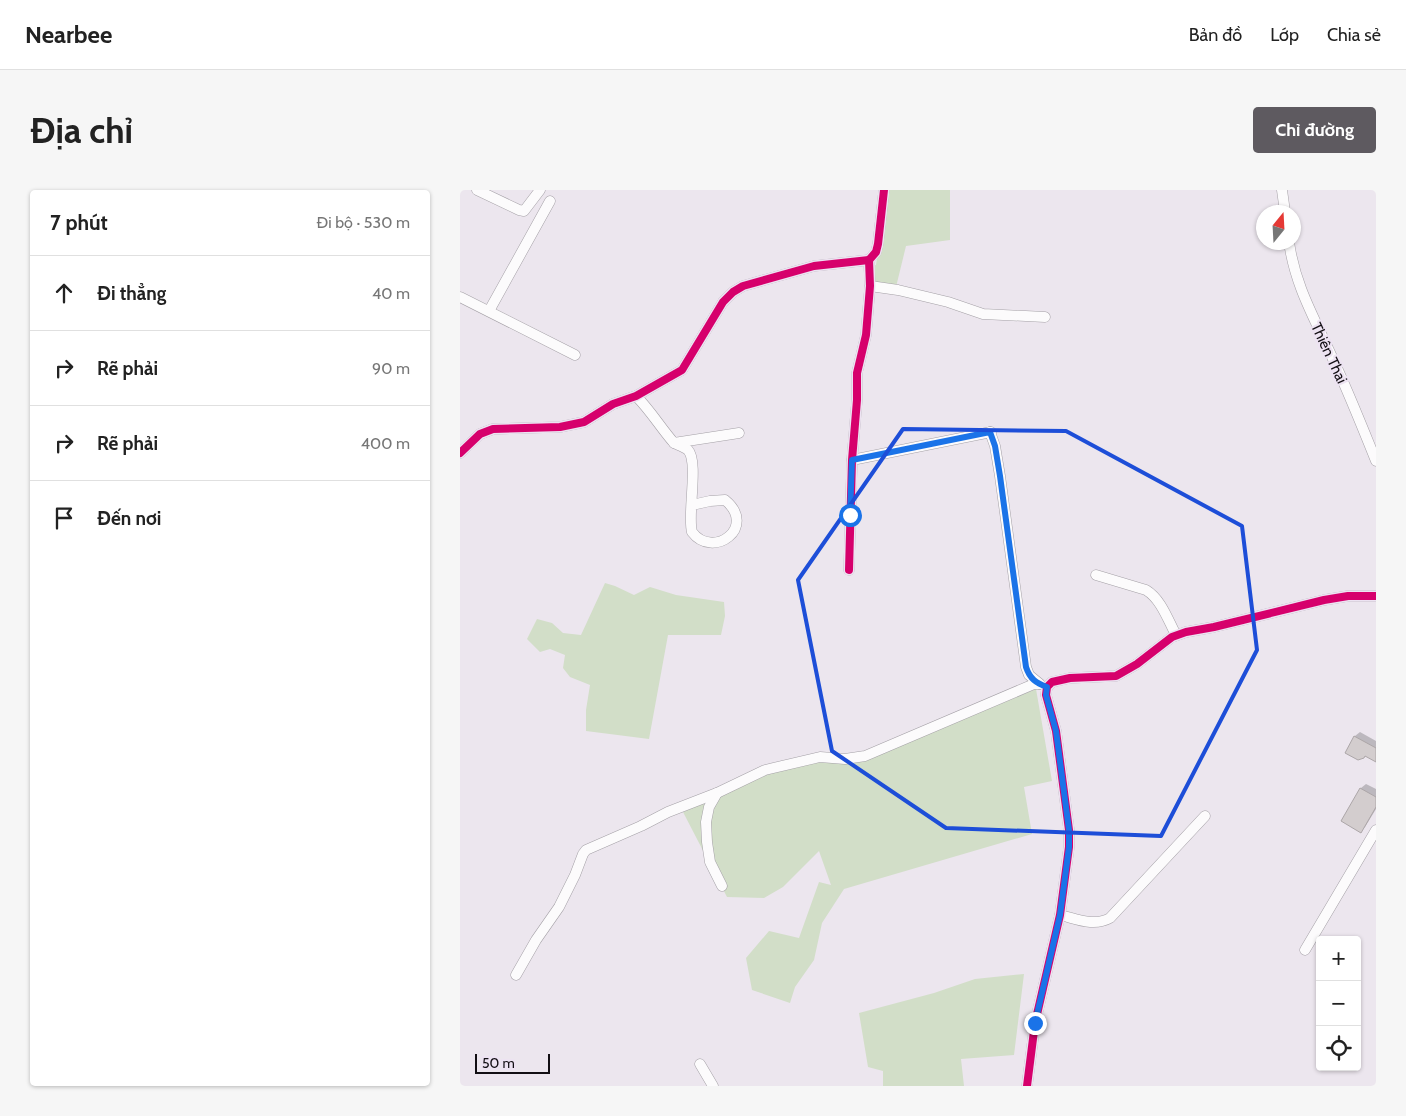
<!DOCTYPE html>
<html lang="vi">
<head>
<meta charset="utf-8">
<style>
  body { margin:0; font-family:Cabin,sans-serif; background:#f6f6f6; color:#222 }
  .controls { position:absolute; right:15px; bottom:15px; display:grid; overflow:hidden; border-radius:5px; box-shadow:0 1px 4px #0004 }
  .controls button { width:45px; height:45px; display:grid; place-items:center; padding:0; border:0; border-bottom:1px solid #e0e0e0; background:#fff; color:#222; font:25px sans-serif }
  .compass { position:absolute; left:796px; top:15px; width:45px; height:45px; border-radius:50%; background:#fff; box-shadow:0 1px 4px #0004; rotate:18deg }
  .scale { position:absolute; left:15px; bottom:12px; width:75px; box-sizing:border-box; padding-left:5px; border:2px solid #120e13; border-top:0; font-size:14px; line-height:18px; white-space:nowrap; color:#120e13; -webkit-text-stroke:4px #ede3f2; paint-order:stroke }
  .stop { position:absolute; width:15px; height:15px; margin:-11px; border:4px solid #1a73e8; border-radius:50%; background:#fff }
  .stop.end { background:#1a73e8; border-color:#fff; box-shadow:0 1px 5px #0008 }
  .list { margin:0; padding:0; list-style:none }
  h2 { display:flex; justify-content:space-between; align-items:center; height:65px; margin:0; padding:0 20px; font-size:21px }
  h2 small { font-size:16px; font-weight:400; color:#767676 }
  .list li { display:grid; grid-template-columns:32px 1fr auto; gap:15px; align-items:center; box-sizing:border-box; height:75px; padding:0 20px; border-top:1px solid #e0e0e0 }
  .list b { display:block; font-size:19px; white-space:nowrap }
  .list em { font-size:16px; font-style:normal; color:#767676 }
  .icon { flex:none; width:28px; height:28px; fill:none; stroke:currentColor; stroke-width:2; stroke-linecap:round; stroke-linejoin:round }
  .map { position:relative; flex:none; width:916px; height:896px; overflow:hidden; border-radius:5px }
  header { display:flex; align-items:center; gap:30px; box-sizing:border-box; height:70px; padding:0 25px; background:#fff; border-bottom:1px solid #e0e0e0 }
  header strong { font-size:24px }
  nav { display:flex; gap:28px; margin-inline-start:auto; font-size:18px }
  .intro { display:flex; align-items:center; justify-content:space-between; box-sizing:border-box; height:120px; padding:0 30px }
  h1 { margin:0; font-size:35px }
  .button { padding:12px 22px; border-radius:5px; background:#5e5a60; color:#fff; font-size:18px; font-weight:700 }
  main { display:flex; gap:30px; padding:0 30px }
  aside { flex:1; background:#fff; border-radius:5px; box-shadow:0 1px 4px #0004 }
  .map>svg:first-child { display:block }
</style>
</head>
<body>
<header>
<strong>Nearbee</strong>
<nav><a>Bản đồ</a><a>Lớp</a><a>Chia sẻ</a></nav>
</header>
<div class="intro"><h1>Địa chỉ</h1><a class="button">Chỉ đường</a></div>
<main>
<aside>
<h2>7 phút<small>Đi bộ · 530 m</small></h2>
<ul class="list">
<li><svg class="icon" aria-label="ahead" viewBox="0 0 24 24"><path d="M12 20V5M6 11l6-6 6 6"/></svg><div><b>Đi thẳng</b></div><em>40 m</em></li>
<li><svg class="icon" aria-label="right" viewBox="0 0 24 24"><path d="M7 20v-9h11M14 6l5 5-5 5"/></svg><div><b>Rẽ phải</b></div><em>90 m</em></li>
<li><svg class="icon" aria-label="right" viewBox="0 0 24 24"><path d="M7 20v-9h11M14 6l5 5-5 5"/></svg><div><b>Rẽ phải</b></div><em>400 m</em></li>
<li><svg class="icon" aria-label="arrive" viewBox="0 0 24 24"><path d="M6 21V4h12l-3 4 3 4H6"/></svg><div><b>Đến nơi</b></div></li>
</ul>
</aside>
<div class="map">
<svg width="916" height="896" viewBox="0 0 916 896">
  <rect width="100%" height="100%" fill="#ece6ee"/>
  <g fill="#d2dec8">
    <polygon points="427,0 490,0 490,50 446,56 436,97 405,96 404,78 416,75"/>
    <polygon points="145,393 155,396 174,405 190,397 216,405 264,412 265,426 261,445 208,445 189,549 126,541 126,520 130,495 110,487 103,478 105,465 90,459 80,462 67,449 77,429 92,433 103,443 121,445"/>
    <polygon points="576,499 592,591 564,597 572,644 384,699 362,733 354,770 335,797 330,813 292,800 286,768 309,741 339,748 359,692 371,695 359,661 323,697 304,708 267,707 223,622 309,584 367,570 408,568"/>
    <polygon points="564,784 554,865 501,869 504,896 423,896 423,881 408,877 399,823 474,803 515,789"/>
  </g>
  <g fill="#0003">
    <polygon points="900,542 916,551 916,570 906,565 886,562 895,546"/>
    <polygon points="906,594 916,599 916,619 905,637 901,641 882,631 901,598"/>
  </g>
  <g fill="#d3cdce" stroke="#aca6a8">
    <polygon points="894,546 916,558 916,572 905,566 904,568 898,570 885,563"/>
    <polygon points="900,598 916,607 916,617 901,643 881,631"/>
  </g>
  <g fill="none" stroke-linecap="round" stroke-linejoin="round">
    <g stroke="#a4a0a6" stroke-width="11">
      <g id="minor">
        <polyline points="17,0 59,20 64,21 80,0"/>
        <polyline points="822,0 825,22"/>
        <path d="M 829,52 C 835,96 855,129 872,167 C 888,201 902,236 916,271"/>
        <polyline points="410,96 438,100 488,112 523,124 585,127"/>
        <polyline points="0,107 115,165"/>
        <polyline points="29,121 90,11"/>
        <path d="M 176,206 C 191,221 200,237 214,253 L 279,243"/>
        <polyline points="530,242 535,256 540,286 566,477 569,485 580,494"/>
        <path d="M 214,253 C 218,255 224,257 228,260 C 239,272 227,325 232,342 C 253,370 298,337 265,310 L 250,311 L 232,315"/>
        <polyline points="0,263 20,244 33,239 100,237 124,232 153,214 176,206 222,180 263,112 273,102 283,96 354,76 409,70 416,62 418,54 424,0"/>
        <polyline points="392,270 531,242"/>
        <polyline points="389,380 392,270 397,210 397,183 406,145 410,96 409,70"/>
        <path d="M 636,385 L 686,400 C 701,409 708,430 716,445"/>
        <polyline points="257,603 249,617 246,632 247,652 250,672 262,696"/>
        <path d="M 600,725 C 617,729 634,737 650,728 L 745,626"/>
        <polyline points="845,760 916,640"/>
        <polyline points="56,785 76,750 99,717 115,685 123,664 126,660 181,636 208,622 257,603 305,580 360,567 385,569 405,566 574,494 579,494"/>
        <polyline points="240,874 253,896"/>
        <polyline points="567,896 575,833 600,725 609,657 609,640 596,541 586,505 587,497 592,492 610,488 656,486 677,474 712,447 726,442 754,437 864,410 888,406 916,406"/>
      </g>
    </g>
    <use href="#minor" stroke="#fcfbfc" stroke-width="10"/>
    <g stroke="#ede3f2" stroke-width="11">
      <g id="cycleway">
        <polyline points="0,263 20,244 33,239 100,237 124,232 153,214 176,206 222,180 263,112 273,102 283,96 354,76 409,70 416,62 418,54 424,0"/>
        <polyline points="389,380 392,270 397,210 397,183 406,145 410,96 409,70"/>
        <polyline points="567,896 575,833 600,725 609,657 609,640 596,541 586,505 587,497 592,492 610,488 656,486 677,474 712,447 726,442 754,437 864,410 888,406 916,406"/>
      </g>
    </g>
    <use href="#cycleway" stroke="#d6006c" stroke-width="8"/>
  </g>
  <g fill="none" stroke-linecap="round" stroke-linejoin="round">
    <path stroke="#1a73e8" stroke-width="6" d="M 390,325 L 392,270 L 530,242 L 535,256 L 540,286 L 566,477 C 570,489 576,493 587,497 L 586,505 L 596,541 L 609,640 L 609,657 L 600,725 L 575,833"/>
  </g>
  <path fill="none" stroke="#1d4ed8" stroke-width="4" stroke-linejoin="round" d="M 443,239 L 606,241 L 782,336 L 797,460 L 701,646 L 486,638 L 372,561 L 338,390 Z"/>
  <g text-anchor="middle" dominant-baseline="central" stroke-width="4.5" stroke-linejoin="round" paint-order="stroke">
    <g font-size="15" fill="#120e13" stroke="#ede3f2">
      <text transform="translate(869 163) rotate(65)">Thiên Thai</text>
    </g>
  </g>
</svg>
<div class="controls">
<button>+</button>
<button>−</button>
<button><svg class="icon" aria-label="locate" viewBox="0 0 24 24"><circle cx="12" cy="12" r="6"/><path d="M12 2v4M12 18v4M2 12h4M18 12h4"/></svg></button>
</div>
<svg class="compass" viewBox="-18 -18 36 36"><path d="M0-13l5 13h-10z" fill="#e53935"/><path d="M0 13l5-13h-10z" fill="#767676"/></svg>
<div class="scale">50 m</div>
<div class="stop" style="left:390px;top:325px"></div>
<div class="stop end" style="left:575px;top:833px"></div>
</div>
</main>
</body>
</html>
